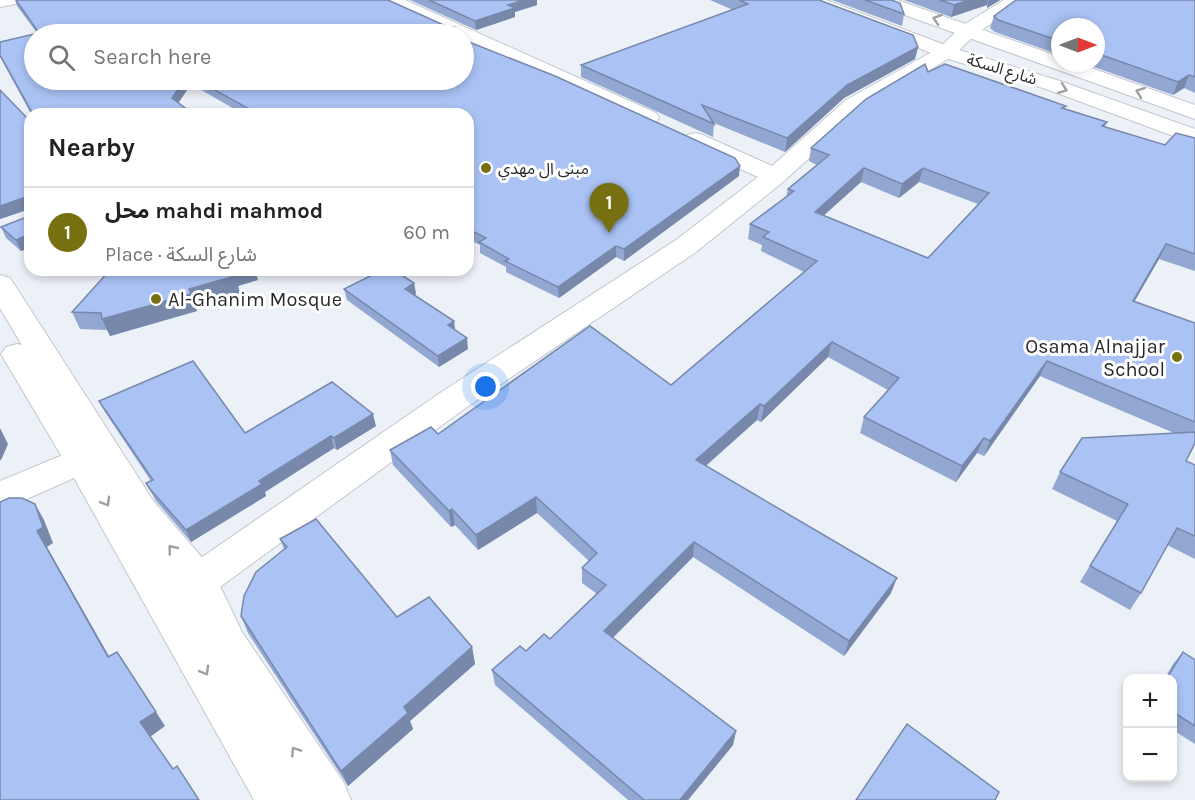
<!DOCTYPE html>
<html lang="en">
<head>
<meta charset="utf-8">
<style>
  body { margin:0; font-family:Karla,"Noto Sans Arabic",sans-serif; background:#f2f2f2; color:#222 }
  .controls { position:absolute; right:18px; bottom:18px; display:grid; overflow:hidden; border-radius:12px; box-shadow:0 3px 9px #0003 }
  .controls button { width:54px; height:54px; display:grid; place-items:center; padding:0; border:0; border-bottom:2px solid #e0e0e0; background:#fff; color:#222; font:30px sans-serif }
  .compass { position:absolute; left:1051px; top:18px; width:54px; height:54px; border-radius:50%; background:#fff; box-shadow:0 3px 9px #0003; rotate:90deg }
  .you { position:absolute; left:486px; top:387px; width:21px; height:21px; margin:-15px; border:4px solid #fff; border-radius:50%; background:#1a73e8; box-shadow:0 0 0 9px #1a73e833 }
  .badge { display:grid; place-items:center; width:39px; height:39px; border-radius:50%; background:#777010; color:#fff; font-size:20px; font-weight:700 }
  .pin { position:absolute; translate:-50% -50px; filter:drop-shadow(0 2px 3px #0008) }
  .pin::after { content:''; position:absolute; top:32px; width:21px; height:18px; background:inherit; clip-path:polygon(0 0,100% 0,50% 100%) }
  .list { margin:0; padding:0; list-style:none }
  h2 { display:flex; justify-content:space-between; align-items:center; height:78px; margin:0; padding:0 24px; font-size:26px }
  h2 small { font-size:20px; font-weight:400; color:#767676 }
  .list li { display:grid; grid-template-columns:39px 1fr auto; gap:18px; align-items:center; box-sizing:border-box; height:90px; padding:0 24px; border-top:2px solid #e0e0e0 }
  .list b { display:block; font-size:22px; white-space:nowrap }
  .list p { margin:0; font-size:20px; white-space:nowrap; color:#767676 }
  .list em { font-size:20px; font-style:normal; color:#767676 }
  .icon { flex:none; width:33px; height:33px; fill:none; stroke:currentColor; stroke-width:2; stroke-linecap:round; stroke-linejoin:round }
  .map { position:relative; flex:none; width:1195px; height:800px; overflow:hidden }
  .search { position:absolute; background:#fff; box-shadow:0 3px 9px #0003; left:24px; top:24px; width:450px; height:66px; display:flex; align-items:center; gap:15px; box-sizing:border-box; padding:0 21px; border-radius:33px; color:#767676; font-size:22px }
  .panel { position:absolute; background:#fff; box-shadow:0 3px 9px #0003; left:24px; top:108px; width:450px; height:168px; border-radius:18px }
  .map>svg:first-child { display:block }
</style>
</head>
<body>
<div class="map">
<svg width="1195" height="800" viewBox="0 0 1195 800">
  <rect width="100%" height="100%" fill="#ecf0f7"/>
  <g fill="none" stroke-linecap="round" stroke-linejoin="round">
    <g stroke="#c3c7ce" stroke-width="2">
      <g id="street">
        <polygon points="0,0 19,0 16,4 0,7"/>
        <polygon points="381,0 405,0 656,113 659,118 656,123 648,125 640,123 464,41 464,34 450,34 384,4"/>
        <polygon points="1004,0 1025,0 976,34 953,56 862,110 784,181 696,252 467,407 191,608 177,613 163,608 157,596 163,584 443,391 676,240 758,177 687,145 683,140 687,135 695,133 703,135 772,166 846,100 939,48 962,26"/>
        <polygon points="82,447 94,451 100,460 94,469 0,511 0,481"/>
      </g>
    </g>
    <g stroke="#c3c7ce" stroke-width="2">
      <g id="secondary">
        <polygon points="801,0 826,0 953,48 1060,81 1195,129 1195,144 1046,89 939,56 804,4"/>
        <polygon points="871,0 897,0 1060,57 1060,63 1077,63 1195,105 1195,119 874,4"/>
        <path d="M 0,275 L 10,278 L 14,284 L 154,502 L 212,569 L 242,632 L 344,783 L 351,800 L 254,800 L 68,467 L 1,354 L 6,347 L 17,344 L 22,345 L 0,308 ZM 173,579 L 182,590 L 187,602 Z"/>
      </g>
    </g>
    <use href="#street" fill="#fff" fill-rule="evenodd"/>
    <use href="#secondary" fill="#fff" fill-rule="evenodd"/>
  </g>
  <g fill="#92a7d2" fill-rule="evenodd">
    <polygon points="15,0 388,0 448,27 455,27 456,34 34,34 34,80 464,80 739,176 624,261 616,257 559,298 506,272 506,267 480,253 480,245 468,239 468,114 243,114 191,84 178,103 193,114 31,114 0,57 0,42 37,33 17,6"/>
    <polygon points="410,0 537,0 537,5 515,12 515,17 476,30"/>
    <polygon points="710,0 819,0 918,47 915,59 844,98 785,152 714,123 713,137 581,77 581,65 733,10"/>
    <polygon points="832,0 891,0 904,14 902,26"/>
    <polygon points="904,0 1000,0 987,8 987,5 951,17"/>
    <polygon points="1195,0 1195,93 1184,88 1173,95 1083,63 1096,63 1096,27 1060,27 1060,55 995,32 990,28 994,16"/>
    <path d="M 928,72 L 1064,109 L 1107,122 L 1105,127 L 1165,145 L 1195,138 L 1195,271 L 1159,259 L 1134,302 L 1195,323 L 1195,443 L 1186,461 L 1195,465 L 1195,559 L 1167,545 L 1141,593 L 1130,610 L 1080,582 L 1117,521 L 1052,489 L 1060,472 L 1174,433 L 1040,376 L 984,456 L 977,453 L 956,482 L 860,433 L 864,417 L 888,390 L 828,357 L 761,422 L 757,420 L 706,466 L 891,593 L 844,656 L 693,557 L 613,638 L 736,731 L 733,745 L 688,800 L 628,800 L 495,685 L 492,670 L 526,651 L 550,639 L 597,594 L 582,583 L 582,568 L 589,561 L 537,513 L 478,550 L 455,525 L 451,527 L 393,465 L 390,450 L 438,434 L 671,385 L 804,272 L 761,251 L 762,245 L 748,239 L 750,224 L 786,197 L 788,189 L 817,165 L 809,161 L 811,148 ZM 861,182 L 899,198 L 919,182 L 978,204 L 928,258 L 824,215 Z"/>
    <polygon points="0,90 30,121 30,248 21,251 6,238 1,227 27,217 26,210 0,219"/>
    <polygon points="258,280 238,286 240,293 195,306 197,311 110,336 107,330 80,329 72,312"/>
    <polygon points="414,283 416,294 414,295 454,321 455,330 468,349 439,367 347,300 344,289"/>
    <polygon points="99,401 245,433 376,426 337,450 334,448 265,492 266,496 191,542 156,501 146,483 151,481 105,412"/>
    <polygon points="280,539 397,617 472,647 475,664 410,721 413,729 348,786 248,633 241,616 284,549"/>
    <polygon points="1183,652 1195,660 1195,744 1173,730 1173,678 1165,678 1173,664"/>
  </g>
  <g fill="#7788ab">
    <polygon points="524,0 537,0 537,5 515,12 515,17 476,30 475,21 508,5"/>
    <polygon points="969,0 988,0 987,5 951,17 954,5"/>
    <polygon points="989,0 1000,0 987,8"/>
    <polygon points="455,27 456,34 442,34 442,31"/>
    <polygon points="918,47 915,59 844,98 785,152 787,138 847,85"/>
    <polygon points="1189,75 1184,88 1173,95 1178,82"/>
    <polygon points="184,80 190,80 191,84 175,108 172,98"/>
    <polygon points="740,166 739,176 624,261 624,249"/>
    <polygon points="864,168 861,182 812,226 815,212"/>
    <polygon points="923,168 919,182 899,198 902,184"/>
    <polygon points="26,197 30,209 0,219 0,206"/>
    <polygon points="30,234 30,248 21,251 16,240"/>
    <polygon points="1166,244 1159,259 1126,316 1133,301"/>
    <polygon points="616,246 616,257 559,298 558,287"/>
    <polygon points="233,270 255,270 258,280 238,286 240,293 195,306 197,311 110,336 102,319 189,289"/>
    <polygon points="414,283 416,294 406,299 405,289"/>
    <polygon points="454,321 455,332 448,325"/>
    <polygon points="467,338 468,349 439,367 438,356"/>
    <polygon points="832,342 828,357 761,422 764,406"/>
    <polygon points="1047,361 1040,376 984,456 990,441"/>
    <polygon points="760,404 757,420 695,475 696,460"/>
    <polygon points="373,414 376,426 337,450 334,438"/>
    <polygon points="0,428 8,444 2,458 0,461"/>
    <polygon points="331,436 334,448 265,492 266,496 191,542 186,530 259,481"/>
    <polygon points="984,438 977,453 956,482 962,466"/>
    <polygon points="536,497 537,513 478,550 476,535"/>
    <polygon points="35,504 44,520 53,543 47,547 118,672 108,657 37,531"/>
    <polygon points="452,509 455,525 451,527 449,511"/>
    <polygon points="694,542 693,557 604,646 604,631"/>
    <polygon points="897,578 891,593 844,656 849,641"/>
    <polygon points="472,647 475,664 410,721 413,729 348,786 341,771 404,707"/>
    <polygon points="156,712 165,726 150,737 140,722"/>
    <polygon points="736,731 733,745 688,800 680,800"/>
  </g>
  <g fill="#aac2f4" stroke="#7788ab" stroke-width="1.5" fill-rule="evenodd">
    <polygon points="16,0 388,0 448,27 455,27 442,31 450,34 34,34 34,80 184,80 172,98 193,114 33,114 0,55 0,42 39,33"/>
    <polygon points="429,0 524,0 508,5 515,8 475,21"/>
    <polygon points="739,0 819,0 913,35 918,47 847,85 787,138 702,105 714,124 581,65 748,4"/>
    <polygon points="865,0 891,0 900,3 904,14"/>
    <polygon points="940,0 969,0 954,5"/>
    <polygon points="1016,0 1195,0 1195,77 1189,75 1178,82 1096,53 1096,27 1060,27 1060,41 998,20 994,16"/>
    <polygon points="464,40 555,76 735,158 740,166 624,249 616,246 558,287 505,261 509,259 479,242 486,238 468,229 468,114 258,114 197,80 464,80"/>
    <path d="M 925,64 L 928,72 L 945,64 L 1066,106 L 1062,108 L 1107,122 L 1102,126 L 1165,145 L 1176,133 L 1195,138 L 1195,254 L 1166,244 L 1133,301 L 1195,323 L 1195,422 L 1047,361 L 990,441 L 984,438 L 962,466 L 864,417 L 899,378 L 832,342 L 764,406 L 760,404 L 696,460 L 897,578 L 849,641 L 694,542 L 604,631 L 736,731 L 680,800 L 644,800 L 492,670 L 520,646 L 526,651 L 544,634 L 550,639 L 606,585 L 582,568 L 597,553 L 536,497 L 476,535 L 452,509 L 449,511 L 390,450 L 431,427 L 438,434 L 590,326 L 671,385 L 817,261 L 763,237 L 769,232 L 750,224 L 794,191 L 788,189 L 829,155 L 811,148 L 866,99 ZM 864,168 L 902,184 L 923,168 L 989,193 L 928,258 L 815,212 Z"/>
    <polygon points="0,90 30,121 30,234 16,240 1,227 27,217 26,197 0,206"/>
    <polygon points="110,270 233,270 235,276 189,289 191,294 102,319 101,313 72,312"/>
    <polygon points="382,270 394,270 414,283 405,289 454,321 448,325 467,338 438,356 344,289"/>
    <polygon points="193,361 245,433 332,382 373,414 334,438 331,436 259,481 262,484 186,530 150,489 146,483 153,480 99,401"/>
    <polygon points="1195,432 1195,443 1186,461 1195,465 1195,536 1177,528 1141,593 1090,566 1128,504 1060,472 1082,438"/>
    <polygon points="9,498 22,498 35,504 43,527 37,531 108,657 117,652 156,712 140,722 173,769 177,766 199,800 0,800 0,502"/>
    <polygon points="316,519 397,617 429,597 472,647 404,707 408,713 341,771 241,616 244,596 256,572 287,547 280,539"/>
    <polygon points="1183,652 1195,660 1195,726 1173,712 1173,678 1167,678"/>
    <polygon points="907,724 999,792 995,800 856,800"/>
  </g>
  <defs><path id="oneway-chevron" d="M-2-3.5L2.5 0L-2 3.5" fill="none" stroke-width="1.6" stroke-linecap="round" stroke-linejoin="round" transform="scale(1.5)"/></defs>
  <g stroke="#9e9fa0">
    <use href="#oneway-chevron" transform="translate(937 19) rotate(-161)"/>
    <use href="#oneway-chevron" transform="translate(1063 89) rotate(20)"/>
    <use href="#oneway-chevron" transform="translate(1140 92) rotate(-160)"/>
    <use href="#oneway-chevron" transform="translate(106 502) rotate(60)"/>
    <use href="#oneway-chevron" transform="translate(172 549) rotate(-129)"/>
    <use href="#oneway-chevron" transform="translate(205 671) rotate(60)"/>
    <use href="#oneway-chevron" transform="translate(295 751) rotate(-123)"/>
  </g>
  <g fill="#777010" stroke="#fff" stroke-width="2">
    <circle cx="486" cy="168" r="6"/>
    <circle cx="156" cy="299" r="6"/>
    <circle cx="1177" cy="357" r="6"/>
  </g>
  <g text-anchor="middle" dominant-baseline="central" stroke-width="6" stroke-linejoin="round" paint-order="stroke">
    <g font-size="16" fill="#28292c" stroke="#fff">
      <text transform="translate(1002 69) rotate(17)">شارع السكة</text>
    </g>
    <g font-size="16" fill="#28292c" stroke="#fff" text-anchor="start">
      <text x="498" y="168">مبنى ال مهدي</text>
    </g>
    <g font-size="20" fill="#28292c" stroke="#fff" text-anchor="start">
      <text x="168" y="299">Al-Ghanim Mosque</text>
      <text x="1165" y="346" text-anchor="end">Osama Alnajjar<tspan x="1165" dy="23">School</tspan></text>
    </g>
  </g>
</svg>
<div class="controls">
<button>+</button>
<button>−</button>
</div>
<svg class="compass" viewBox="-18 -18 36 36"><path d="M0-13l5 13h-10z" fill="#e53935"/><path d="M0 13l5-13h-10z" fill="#767676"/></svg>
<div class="you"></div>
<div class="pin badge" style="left:609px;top:233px">1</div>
<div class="search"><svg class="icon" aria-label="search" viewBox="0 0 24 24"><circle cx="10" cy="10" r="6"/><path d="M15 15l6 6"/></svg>Search here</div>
<section class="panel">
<h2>Nearby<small></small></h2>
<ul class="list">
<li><span class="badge">1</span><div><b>محل mahdi mahmod</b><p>Place · شارع السكة</p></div><em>60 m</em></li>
</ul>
</section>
</div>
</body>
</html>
